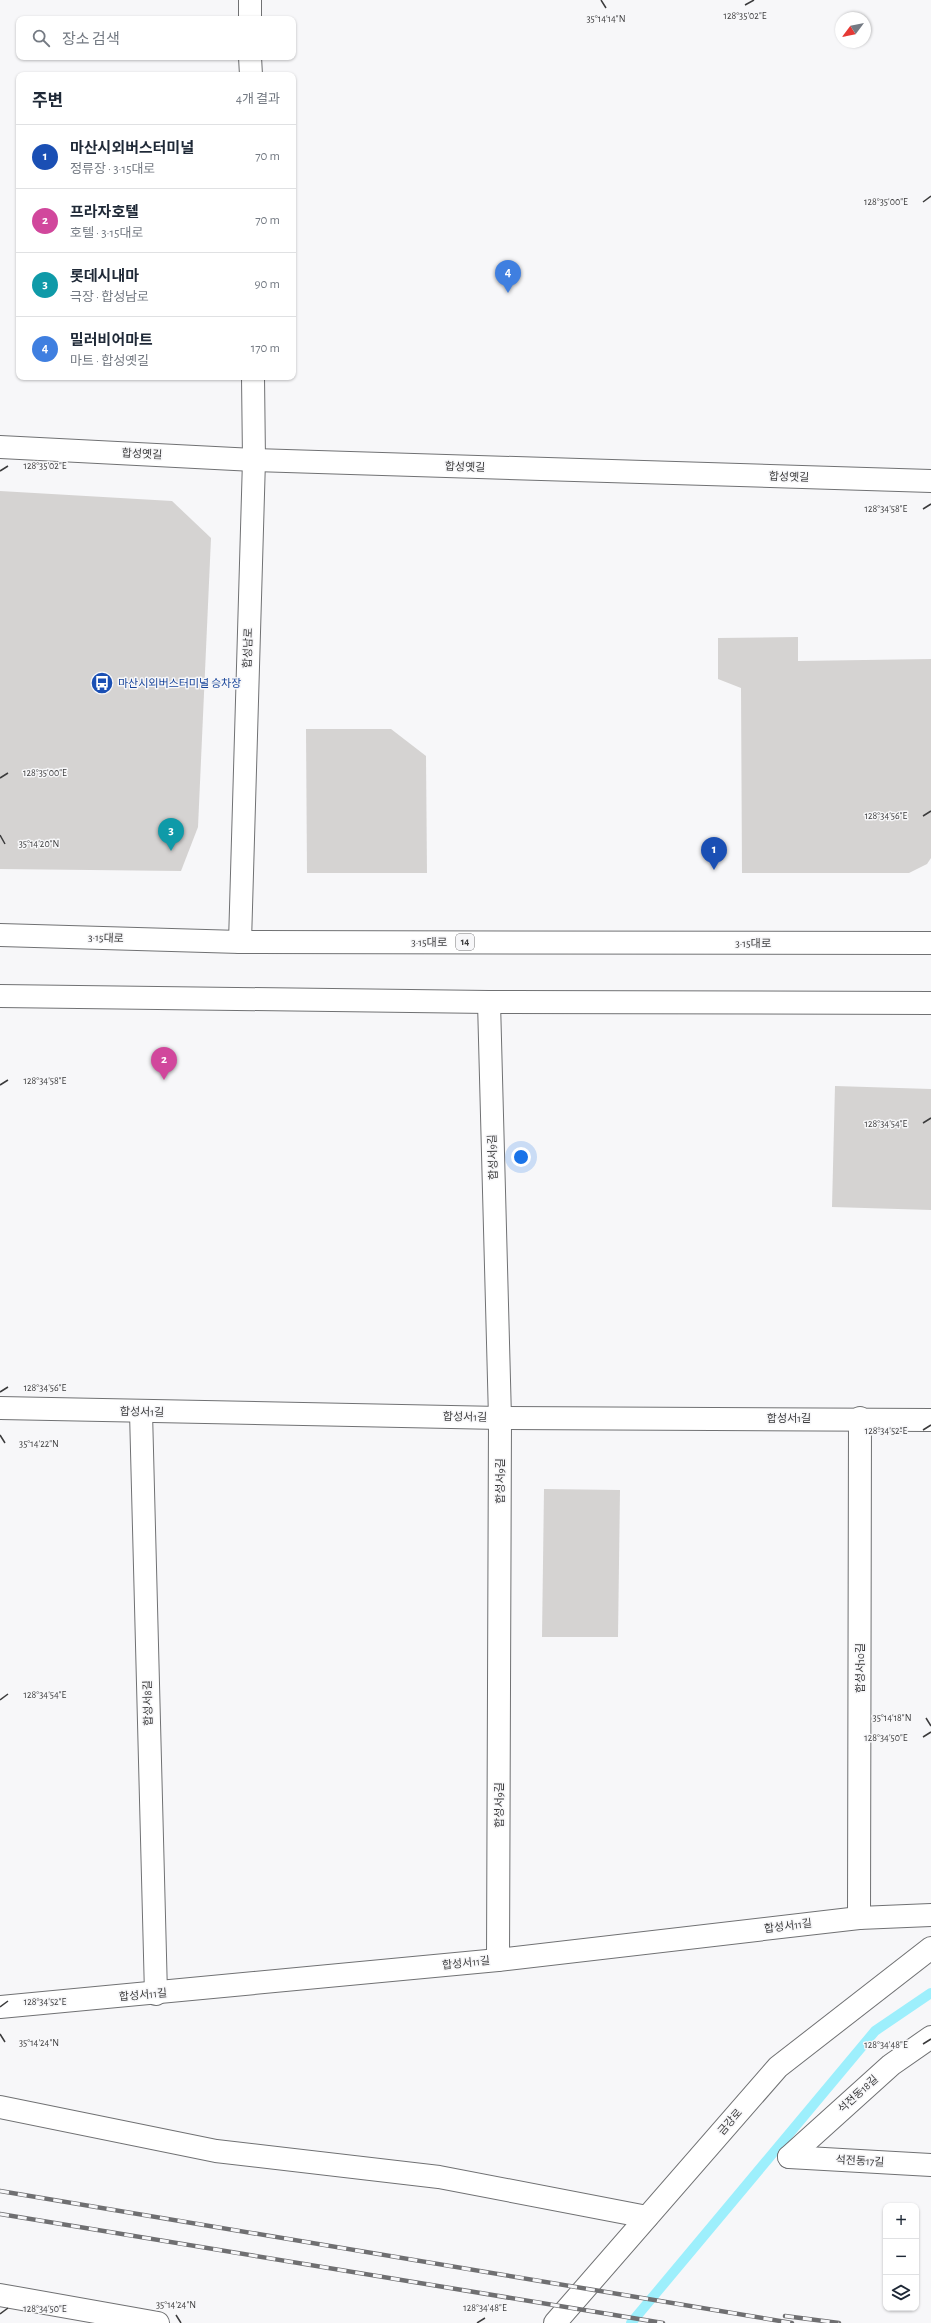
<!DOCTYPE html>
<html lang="ko">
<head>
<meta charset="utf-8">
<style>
  body { margin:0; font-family:"Alegreya Sans","Noto Sans KR",sans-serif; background:#f2f2f3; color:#1f2937 }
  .controls { position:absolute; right:12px; bottom:12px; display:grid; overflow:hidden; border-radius:8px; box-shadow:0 1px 3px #0004 }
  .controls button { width:36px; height:36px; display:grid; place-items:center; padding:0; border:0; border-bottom:1px solid #e0e1e3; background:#fff; color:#1f2937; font:20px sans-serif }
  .compass { position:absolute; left:835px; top:12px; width:36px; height:36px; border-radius:50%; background:#fff; box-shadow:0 1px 3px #0004; rotate:238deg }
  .you { position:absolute; left:521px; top:1157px; width:14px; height:14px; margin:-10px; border:3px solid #fff; border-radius:50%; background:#1a73e8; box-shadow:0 0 0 6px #1a73e833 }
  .badge { display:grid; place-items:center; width:26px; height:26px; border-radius:50%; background:#b45309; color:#fff; font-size:13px; font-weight:700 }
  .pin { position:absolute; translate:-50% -33px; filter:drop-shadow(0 1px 2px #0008) }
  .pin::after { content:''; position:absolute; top:21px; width:14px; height:12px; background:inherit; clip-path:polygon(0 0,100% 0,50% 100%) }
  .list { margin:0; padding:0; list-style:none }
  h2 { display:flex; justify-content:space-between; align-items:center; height:52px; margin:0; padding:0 16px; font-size:17px }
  h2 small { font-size:13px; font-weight:400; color:#747a83 }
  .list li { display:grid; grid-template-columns:26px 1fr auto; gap:12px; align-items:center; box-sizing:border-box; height:64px; padding:0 16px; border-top:1px solid #e0e1e3 }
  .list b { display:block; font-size:15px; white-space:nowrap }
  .list p { margin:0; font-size:13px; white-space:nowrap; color:#747a83 }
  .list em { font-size:13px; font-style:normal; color:#747a83 }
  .icon { flex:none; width:22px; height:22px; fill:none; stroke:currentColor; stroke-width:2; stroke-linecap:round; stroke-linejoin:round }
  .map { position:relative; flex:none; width:931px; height:2323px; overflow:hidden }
  .search { position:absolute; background:#fff; box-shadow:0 1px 3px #0004; left:16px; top:16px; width:280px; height:44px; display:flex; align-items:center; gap:10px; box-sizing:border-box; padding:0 14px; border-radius:8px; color:#747a83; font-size:15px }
  .panel { position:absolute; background:#fff; box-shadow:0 1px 3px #0004; left:16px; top:72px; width:280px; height:308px; border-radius:8px }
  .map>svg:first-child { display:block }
</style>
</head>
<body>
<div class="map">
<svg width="931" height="2323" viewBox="0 0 931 2323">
  <rect width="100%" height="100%" fill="#f7f7f9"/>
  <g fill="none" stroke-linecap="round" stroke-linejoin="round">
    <polyline stroke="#9deffc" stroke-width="10" points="631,2323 875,2031 931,1993"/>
  </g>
  <g fill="#d5d3d2">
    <polygon points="0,491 172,501 211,538 198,827 181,871 0,869"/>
    <polygon points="798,637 798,661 931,659 931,858 927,864 909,873 742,873 741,688 718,679 718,638"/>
    <polygon points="306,729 391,729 426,756 427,873 307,873"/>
    <polygon points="835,1086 931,1089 931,1210 832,1207"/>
    <polygon points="544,1489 620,1490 618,1637 542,1637"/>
  </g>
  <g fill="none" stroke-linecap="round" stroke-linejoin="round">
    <g stroke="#707173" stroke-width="24">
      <g id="minor">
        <polyline points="250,0 250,19"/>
        <polyline points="250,57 251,75"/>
        <polyline points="0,447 254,460 931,481"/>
        <polyline points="240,942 254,460 253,377"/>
        <polyline points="489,1002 500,1418 498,1960"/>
        <polyline points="0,1408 500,1418 931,1420"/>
        <polyline points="141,1412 156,1994"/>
        <polyline points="859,1918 860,1418"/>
        <polyline points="0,2007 498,1960 859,1918 931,1915"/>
        <polyline points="0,2107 216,2151 439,2177 647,2217"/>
        <polyline points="789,2157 891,2065 931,2037"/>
        <polyline points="789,2157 931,2165"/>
        <polyline points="0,2295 158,2323"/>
        <polyline points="555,2323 778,2067 931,1948"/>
      </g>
    </g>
    <g stroke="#707173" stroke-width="24">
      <g id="primary">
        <polyline points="0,935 240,942 931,943"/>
        <polyline points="0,996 489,1002 931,1003"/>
      </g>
    </g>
    <use href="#minor" stroke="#fff" stroke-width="22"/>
    <use href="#primary" stroke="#fff" stroke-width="22"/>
    <g stroke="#6f6f71" stroke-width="4.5">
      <g id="rail">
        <polyline points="0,2191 792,2323"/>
        <polyline points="0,2214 663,2323"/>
        <polyline points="785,2316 839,2323"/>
      </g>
    </g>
    <use href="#rail" stroke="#f7f7f9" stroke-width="3" stroke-dasharray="9" stroke-linecap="butt"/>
  </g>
  <path fill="none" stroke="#3b3b3c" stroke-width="1.5" d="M 601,0 L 606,8M 745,5 L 754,0M 923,202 L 931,196M 0,471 L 8,466M 923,509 L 931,504M 0,778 L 8,773M 923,816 L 931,811M 0,835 L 5,844M 0,1085 L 8,1080M 923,1123 L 931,1118M 0,1392 L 8,1387M 923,1430 L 931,1425M 0,1435 L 5,1443M 0,1700 L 8,1694M 926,1718 L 931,1726M 923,1737 L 931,1732M 0,2007 L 8,2001M 0,2034 L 5,2042M 923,2044 L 931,2039M 0,2314 L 8,2308M 176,2315 L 181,2323M 477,2323 L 485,2318"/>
  <defs>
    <g id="bus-disc" transform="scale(1.15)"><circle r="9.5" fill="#1a4fb4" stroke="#f7f7f9"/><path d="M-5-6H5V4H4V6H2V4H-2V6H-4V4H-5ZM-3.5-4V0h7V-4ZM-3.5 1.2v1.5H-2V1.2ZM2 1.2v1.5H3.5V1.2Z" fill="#fff"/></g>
  </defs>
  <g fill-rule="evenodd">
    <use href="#bus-disc" x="102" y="683"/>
  </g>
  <g text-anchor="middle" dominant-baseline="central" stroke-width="3" stroke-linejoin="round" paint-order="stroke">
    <rect fill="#f7f7f9" stroke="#737375" stroke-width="1" x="456" y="934" width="18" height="16" rx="3"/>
    <g font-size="10" font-weight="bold" fill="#3b3b3c">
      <text x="465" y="942">14</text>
    </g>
    <g font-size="11" fill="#3b3b3c" stroke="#f7f7f9">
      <text transform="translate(142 454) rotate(3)">합성옛길</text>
      <text transform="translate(465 467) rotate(2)">합성옛길</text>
      <text transform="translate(789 477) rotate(2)">합성옛길</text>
      <text transform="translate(248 648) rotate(-88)">합성남로</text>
      <text transform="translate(106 938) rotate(2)">3·15대로</text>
      <text x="429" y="942">3·15대로</text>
      <text x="753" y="943">3·15대로</text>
      <text transform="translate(493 1157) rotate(-92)">합성서9길</text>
      <text transform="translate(142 1412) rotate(1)">합성서1길</text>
      <text transform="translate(465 1417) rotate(1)">합성서1길</text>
      <text x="789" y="1418">합성서1길</text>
      <text transform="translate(500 1481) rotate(-90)">합성서9길</text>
      <text transform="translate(860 1668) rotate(-90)">합성서10길</text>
      <text transform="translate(148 1703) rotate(-91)">합성서8길</text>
      <text transform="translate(499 1805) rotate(-90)">합성서9길</text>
      <text transform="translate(788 1926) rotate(-7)">합성서11길</text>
      <text transform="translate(466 1963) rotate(-6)">합성서11길</text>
      <text transform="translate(143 1995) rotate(-5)">합성서11길</text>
      <text transform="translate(858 2094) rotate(-42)">석전동18길</text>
      <text transform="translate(730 2122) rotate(-49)">금강로</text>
      <text transform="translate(860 2161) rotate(3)">석전동17길</text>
    </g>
    <g font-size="11" fill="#164399" stroke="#f7f7f9" text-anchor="start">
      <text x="118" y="683">마산시외버스터미널 승차장</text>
    </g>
  </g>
  <g font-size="10" text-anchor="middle" fill="#3b3b3c" stroke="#f7f7f9" stroke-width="3" stroke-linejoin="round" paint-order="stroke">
    <text x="745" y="19">128°35'02"E</text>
    <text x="606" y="22">35°14'14"N</text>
    <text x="886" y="205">128°35'00"E</text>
    <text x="45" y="469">128°35'02"E</text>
    <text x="886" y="512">128°34'58"E</text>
    <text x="45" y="776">128°35'00"E</text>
    <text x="886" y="819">128°34'56"E</text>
    <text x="39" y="847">35°14'20"N</text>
    <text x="45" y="1084">128°34'58"E</text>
    <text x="886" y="1127">128°34'54"E</text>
    <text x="45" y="1391">128°34'56"E</text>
    <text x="886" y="1434">128°34'52"E</text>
    <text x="39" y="1447">35°14'22"N</text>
    <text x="45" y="1698">128°34'54"E</text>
    <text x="892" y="1721">35°14'18"N</text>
    <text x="886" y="1741">128°34'50"E</text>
    <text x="45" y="2005">128°34'52"E</text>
    <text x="39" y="2046">35°14'24"N</text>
    <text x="886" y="2048">128°34'48"E</text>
    <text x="176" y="2308">35°14'24"N</text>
    <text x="485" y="2311">128°34'48"E</text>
    <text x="45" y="2312">128°34'50"E</text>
  </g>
</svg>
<div class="controls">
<button>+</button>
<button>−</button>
<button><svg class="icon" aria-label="layers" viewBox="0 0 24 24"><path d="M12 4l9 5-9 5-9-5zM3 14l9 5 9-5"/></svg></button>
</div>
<svg class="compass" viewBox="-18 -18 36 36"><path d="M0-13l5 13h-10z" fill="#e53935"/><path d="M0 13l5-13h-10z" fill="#747a83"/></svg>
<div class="you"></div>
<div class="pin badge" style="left:714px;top:870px;background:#1a4fb4">1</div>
<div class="pin badge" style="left:164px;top:1080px;background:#d1479c">2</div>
<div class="pin badge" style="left:171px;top:851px;background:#0f9aa8">3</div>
<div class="pin badge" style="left:508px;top:293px;background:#3f7fe0">4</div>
<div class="search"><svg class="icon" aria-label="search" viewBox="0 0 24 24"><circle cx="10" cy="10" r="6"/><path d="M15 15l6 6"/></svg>장소 검색</div>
<section class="panel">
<h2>주변<small>4개 결과</small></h2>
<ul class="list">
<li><span class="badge" style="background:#1a4fb4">1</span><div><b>마산시외버스터미널</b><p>정류장 · 3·15대로</p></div><em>70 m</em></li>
<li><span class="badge" style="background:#d1479c">2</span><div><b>프라자호텔</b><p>호텔 · 3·15대로</p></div><em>70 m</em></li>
<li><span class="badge" style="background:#0f9aa8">3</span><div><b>롯데시내마</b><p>극장 · 합성남로</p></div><em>90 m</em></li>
<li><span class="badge" style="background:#3f7fe0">4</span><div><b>밀러비어마트</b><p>마트 · 합성옛길</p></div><em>170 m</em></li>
</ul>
</section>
</div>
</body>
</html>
